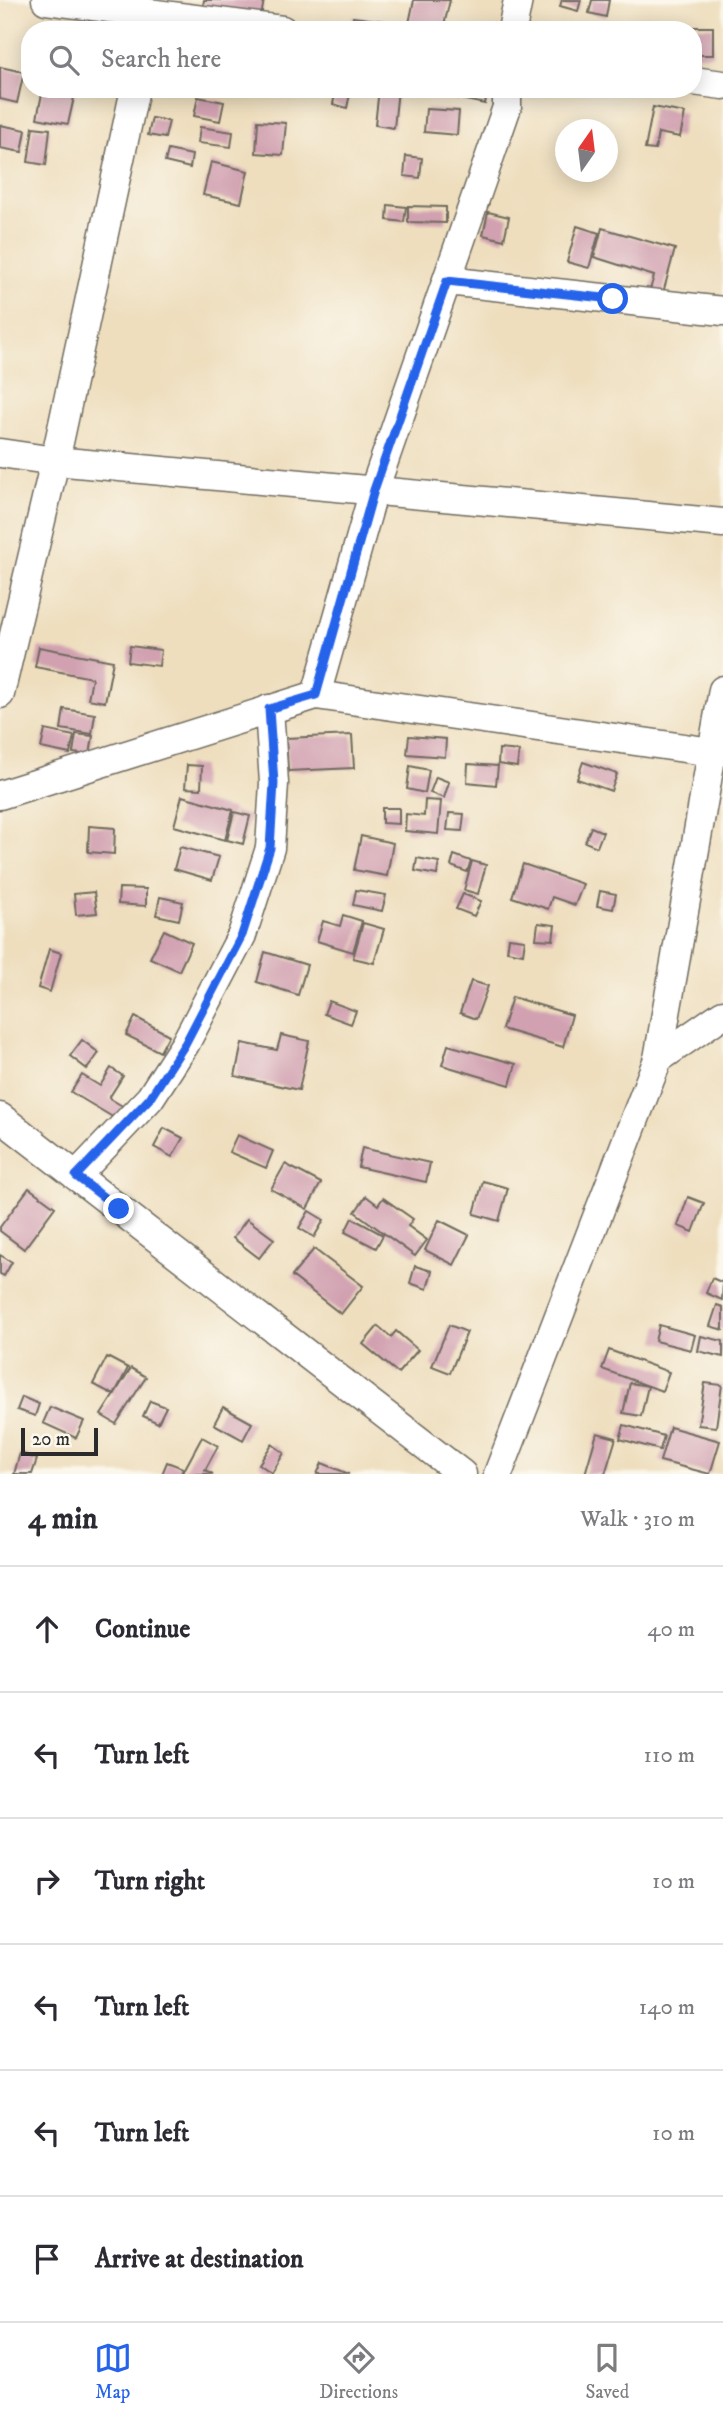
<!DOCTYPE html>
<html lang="en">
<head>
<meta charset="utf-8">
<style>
  body { margin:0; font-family:"IM FELL DW Pica",serif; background:#f7f7f7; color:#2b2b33 }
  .compass { position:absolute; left:555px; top:119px; width:63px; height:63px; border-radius:50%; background:#fff; box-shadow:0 4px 18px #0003; rotate:14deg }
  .scale { position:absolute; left:21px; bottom:18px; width:77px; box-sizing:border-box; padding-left:7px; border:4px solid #2b2b2b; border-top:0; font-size:19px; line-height:24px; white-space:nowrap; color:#2b2b2b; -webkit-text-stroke:5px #fbf7ec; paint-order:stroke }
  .stop { position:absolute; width:21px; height:21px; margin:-16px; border:5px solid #2563eb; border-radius:50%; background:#fff }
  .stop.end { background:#2563eb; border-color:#fff; box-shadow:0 2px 7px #0008 }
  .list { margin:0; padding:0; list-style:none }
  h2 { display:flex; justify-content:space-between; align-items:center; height:91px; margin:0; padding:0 28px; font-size:30px }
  h2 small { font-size:23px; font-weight:400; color:#7c7c81 }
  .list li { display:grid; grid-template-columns:46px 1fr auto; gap:21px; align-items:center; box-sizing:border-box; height:126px; padding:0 28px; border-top:2px solid #e1e1e2 }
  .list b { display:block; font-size:26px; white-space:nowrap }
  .list em { font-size:23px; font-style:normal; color:#7c7c81 }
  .icon { flex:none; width:38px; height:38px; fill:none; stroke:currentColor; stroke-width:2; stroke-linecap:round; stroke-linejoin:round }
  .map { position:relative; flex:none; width:723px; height:1474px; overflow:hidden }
  .search { position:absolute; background:#fff; box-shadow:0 4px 18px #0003; left:21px; right:21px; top:21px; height:77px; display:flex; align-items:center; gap:18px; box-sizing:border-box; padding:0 24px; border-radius:28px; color:#7c7c81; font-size:26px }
  .sheet { height:847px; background:#fff }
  nav { display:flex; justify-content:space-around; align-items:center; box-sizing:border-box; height:98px; border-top:2px solid #e1e1e2; background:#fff; font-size:19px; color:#7c7c81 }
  nav a { display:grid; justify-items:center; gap:4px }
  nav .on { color:#2563eb }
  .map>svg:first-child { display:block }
</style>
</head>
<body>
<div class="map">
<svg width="723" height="1474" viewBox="0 0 723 1474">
  <rect width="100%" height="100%" fill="#fbf7ec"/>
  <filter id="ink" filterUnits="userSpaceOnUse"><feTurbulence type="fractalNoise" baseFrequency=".0143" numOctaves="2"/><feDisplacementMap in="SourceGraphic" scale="14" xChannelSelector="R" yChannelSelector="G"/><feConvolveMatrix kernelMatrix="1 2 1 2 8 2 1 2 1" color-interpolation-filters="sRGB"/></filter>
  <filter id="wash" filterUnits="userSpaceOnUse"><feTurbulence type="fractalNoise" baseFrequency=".00686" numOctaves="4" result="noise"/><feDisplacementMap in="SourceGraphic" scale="28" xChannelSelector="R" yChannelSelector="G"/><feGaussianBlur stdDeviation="1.57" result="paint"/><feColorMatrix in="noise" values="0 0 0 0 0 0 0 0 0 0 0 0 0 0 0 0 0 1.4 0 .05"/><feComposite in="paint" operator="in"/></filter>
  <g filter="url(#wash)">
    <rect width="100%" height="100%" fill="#eedebe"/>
    <g id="blocks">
      <g fill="#d1a1b1">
        <polygon points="204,0 264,0 259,28 201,18"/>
        <polygon points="414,0 450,0 443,30 408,28"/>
        <polygon points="562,0 581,0 578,11 560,6"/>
        <polygon points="592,0 609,0 606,17 589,13"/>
        <polygon points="353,17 386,21 385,30 351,30"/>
        <rect x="693" y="27" width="20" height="28"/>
        <polygon points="0,67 24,72 17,103 0,99"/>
        <polygon points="43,89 75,93 68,124 37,118"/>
        <polygon points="336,89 351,89 347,108 333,104"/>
        <polygon points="379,89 398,89 394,128 375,125"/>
        <polygon points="443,89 488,89 485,104 442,95"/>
        <polygon points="198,97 224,102 220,121 194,116"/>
        <polygon points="653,107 685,113 680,137 658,133 655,150 645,149"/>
        <polygon points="426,109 459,111 457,135 424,132"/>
        <polygon points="152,118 169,121 165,138 148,135"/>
        <polygon points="258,121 286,123 283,155 256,153"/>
        <polygon points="0,125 26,130 22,152 0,148"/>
        <polygon points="33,127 50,129 46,165 28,162"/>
        <polygon points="200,127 233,132 231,147 198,143"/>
        <polygon points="168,150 192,155 190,168 165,162"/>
        <polygon points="406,156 422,158 420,178 404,176"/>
        <polygon points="211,162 248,171 241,203 203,195"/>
        <polygon points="388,205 406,207 404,222 387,220"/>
        <polygon points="408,206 446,207 446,223 408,222"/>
        <polygon points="488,212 509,217 504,240 483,235"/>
        <polygon points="577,226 599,233 589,268 567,262"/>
        <polygon points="602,228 675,249 660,304 647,300 654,276 594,257"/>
        <polygon points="130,646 161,650 159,666 128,662"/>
        <polygon points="39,647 113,661 105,702 88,699 92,678 35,667"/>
        <polygon points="64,709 95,714 92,734 61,729"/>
        <polygon points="45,730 74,736 70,754 41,748"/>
        <polygon points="76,734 93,736 90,755 73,753"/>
        <polygon points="352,735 354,768 288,771 286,738"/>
        <polygon points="409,736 446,739 445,757 407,754"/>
        <polygon points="499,749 519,751 517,767 498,764"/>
        <polygon points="583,762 617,774 611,791 577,779"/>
        <polygon points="468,764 498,766 496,785 467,782"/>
        <polygon points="187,765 202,766 201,789 185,788"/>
        <polygon points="410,766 429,770 425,793 407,789"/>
        <polygon points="436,777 449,782 444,798 430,793"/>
        <polygon points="182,796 233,810 225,840 174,826"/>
        <polygon points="425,800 441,801 438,834 405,831 406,814 424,816"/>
        <polygon points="382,808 399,808 399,824 382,823"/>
        <polygon points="234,812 250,816 243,844 227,840"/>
        <polygon points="449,813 464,814 462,831 447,830"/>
        <polygon points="89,826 115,828 114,854 88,852"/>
        <polygon points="591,827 603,832 597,847 585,842"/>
        <polygon points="361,836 393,843 387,876 354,870"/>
        <polygon points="180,847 219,857 212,880 174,869"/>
        <polygon points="454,855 471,861 467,872 451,866"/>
        <polygon points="417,858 439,862 437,875 415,871"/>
        <polygon points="472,861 486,865 478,894 464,890"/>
        <polygon points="523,864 583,884 575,905 552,897 548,909 512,897"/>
        <polygon points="119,888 146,889 146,906 118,904"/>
        <polygon points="356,890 386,895 382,911 353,905"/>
        <polygon points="600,891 616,894 613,909 597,906"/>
        <polygon points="94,892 97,913 76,915 74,894"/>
        <polygon points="463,894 481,901 474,916 456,909"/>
        <polygon points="160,897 183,902 179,920 156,915"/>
        <polygon points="343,915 362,921 353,952 317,941 323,921 340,926"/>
        <polygon points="363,923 384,929 374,963 353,958"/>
        <polygon points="538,923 555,925 553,940 536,939"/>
        <polygon points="164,930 192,943 179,971 150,958"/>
        <polygon points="509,938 525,940 523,954 507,951"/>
        <polygon points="49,949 61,953 50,992 38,988"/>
        <polygon points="265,952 307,965 298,995 257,982"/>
        <polygon points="471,981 488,986 476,1019 460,1013"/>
        <polygon points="512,997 572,1015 563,1047 502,1029"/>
        <polygon points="329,1001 356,1011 351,1024 324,1014"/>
        <polygon points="135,1017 169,1035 160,1052 126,1035"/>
        <polygon points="281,1035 309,1041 299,1090 235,1076 242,1043 277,1050"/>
        <polygon points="82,1040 99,1053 87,1069 70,1056"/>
        <polygon points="448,1045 516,1064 510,1085 442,1065"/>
        <polygon points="111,1068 123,1076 109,1098 124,1107 116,1119 71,1092 82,1075 100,1086"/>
        <polygon points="164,1128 183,1138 172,1157 154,1147"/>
        <polygon points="237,1135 273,1151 266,1168 229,1152"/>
        <polygon points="362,1148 430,1163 426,1182 358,1167"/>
        <polygon points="285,1164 321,1183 307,1209 271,1189"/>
        <polygon points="483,1181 508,1188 499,1221 474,1214"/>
        <polygon points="29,1188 55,1207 24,1249 0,1231 0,1227"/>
        <polygon points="366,1196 378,1205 383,1198 413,1219 408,1226 427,1240 415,1256 355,1212"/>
        <polygon points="688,1197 704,1203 693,1232 678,1226"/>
        <polygon points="309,1211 324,1220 314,1237 299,1228"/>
        <polygon points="352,1218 383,1235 376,1248 345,1232"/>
        <polygon points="247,1219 274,1239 259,1258 233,1238"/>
        <polygon points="439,1220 469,1235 454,1265 425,1250"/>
        <polygon points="314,1249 363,1286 341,1314 292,1276"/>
        <polygon points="0,1255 12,1262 4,1276 0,1274"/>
        <polygon points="415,1266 432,1271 427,1289 410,1283"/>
        <polygon points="712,1278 723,1283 722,1300 706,1293"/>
        <polygon points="717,1305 723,1307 723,1330 710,1326"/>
        <polygon points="449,1325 467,1332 450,1373 432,1366"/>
        <polygon points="659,1325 695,1335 691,1350 655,1341"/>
        <polygon points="378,1326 391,1337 396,1331 418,1350 398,1373 363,1344"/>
        <polygon points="701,1336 723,1341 723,1357 698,1351"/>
        <polygon points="609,1350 669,1372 662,1391 602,1369"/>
        <polygon points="107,1357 128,1368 114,1395 93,1384"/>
        <polygon points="131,1368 146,1377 116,1424 101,1415"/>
        <polygon points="630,1383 648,1386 641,1416 623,1413"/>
        <polygon points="705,1383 722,1385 716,1427 698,1425"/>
        <polygon points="22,1397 39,1404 35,1416 17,1410"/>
        <polygon points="150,1401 166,1407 158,1423 143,1416"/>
        <polygon points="50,1407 84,1421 76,1438 43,1423"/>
        <polygon points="223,1407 252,1423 243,1440 214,1424"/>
        <polygon points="624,1425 664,1436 660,1450 620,1439"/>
        <polygon points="670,1427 720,1441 710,1474 660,1461"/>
        <polygon points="597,1433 616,1438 605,1474 585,1474"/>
        <polygon points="202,1437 218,1446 205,1470 213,1474 182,1474"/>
        <polygon points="272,1444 284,1453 272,1473 259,1464"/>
        <polygon points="20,1453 37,1459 32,1474 14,1474"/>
        <polygon points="167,1462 183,1468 181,1474 162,1474"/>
        <polygon points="322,1463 349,1474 317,1474"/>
      </g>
    </g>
  </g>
  <g filter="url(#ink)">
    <use href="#blocks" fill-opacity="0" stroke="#6f6a5e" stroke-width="2"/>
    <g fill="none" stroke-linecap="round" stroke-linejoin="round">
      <g stroke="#6f6a5e" stroke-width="31">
        <g id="minor">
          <polyline points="46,0 282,30"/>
          <polyline points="512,30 518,0"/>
          <polyline points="693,81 723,85"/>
          <polyline points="447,281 723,311"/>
          <polyline points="0,453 55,461 723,523"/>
          <polyline points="0,694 55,461 135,89"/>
          <polyline points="316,695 374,490 507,107 507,89"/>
          <polyline points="0,795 316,695 712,752"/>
          <polyline points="658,1059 723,690"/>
          <polyline points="0,1117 462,1474"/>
          <polyline points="76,1176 150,1098 185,1044 242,935 270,848 274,783 269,709"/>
          <polyline points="498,1474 658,1059 723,1014"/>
        </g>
      </g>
      <use href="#minor" stroke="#fff" stroke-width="28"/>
    </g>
  </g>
  <g fill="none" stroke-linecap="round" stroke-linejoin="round" filter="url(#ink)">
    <polyline stroke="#2563eb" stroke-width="9" points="119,1209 76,1176 150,1098 185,1044 242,935 270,848 274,783 269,709 316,695 374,490 447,281 613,299"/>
  </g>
</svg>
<svg class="compass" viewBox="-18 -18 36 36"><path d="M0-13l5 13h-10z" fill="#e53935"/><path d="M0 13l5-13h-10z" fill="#7c7c81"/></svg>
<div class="scale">20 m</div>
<div class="stop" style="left:613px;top:299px"></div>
<div class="stop end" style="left:119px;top:1209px"></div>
<div class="search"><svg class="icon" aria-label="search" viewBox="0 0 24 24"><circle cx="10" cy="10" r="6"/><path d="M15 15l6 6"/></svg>Search here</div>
</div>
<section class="sheet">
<h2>4 min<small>Walk · 310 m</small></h2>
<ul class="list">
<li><svg class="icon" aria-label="ahead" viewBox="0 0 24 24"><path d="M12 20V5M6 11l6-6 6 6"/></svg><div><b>Continue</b></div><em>40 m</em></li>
<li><svg class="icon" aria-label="left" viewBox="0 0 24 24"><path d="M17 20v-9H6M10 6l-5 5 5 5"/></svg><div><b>Turn left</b></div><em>110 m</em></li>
<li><svg class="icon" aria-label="right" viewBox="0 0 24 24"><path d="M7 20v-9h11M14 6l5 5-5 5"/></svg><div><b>Turn right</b></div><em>10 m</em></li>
<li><svg class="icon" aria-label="left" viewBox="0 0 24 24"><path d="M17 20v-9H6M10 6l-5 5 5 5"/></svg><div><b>Turn left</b></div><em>140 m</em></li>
<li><svg class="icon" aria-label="left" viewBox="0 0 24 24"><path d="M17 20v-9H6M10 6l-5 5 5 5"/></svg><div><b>Turn left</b></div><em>10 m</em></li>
<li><svg class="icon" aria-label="arrive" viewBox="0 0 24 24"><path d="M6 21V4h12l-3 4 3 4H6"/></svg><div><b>Arrive at destination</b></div></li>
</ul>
</section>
<nav>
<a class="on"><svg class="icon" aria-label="map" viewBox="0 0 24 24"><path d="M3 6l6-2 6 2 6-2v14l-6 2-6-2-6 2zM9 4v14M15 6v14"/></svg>Map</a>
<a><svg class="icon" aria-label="directions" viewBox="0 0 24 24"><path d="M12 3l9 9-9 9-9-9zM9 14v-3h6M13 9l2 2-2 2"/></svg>Directions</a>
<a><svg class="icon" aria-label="saved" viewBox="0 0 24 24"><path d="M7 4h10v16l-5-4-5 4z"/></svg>Saved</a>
</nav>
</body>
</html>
